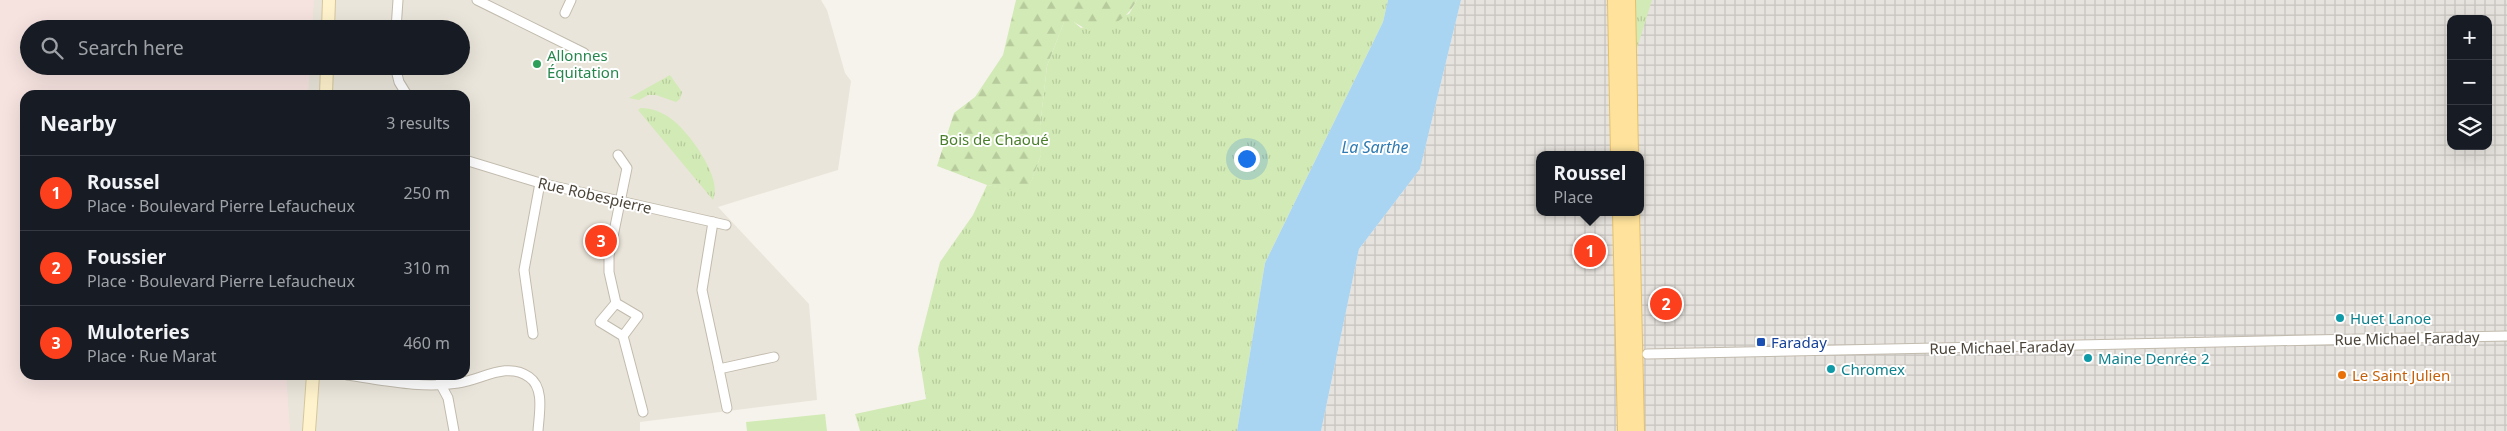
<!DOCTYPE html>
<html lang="en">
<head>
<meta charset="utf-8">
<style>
  body { margin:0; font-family:"Noto Sans",sans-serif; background:#242831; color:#f1f3f6 }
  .controls { position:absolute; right:15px; top:15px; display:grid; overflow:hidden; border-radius:10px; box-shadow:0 5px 20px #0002 }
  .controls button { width:45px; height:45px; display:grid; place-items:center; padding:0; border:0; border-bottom:1px solid #363941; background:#171b24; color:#f1f3f6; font:25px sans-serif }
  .you { position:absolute; left:1246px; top:158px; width:18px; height:18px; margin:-12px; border:4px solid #fff; border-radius:50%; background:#1a73e8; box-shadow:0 0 0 8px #1a73e833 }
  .badge { display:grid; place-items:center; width:32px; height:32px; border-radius:50%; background:#fc3f1d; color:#fff; font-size:16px; font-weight:700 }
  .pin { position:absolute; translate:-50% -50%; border:2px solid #fff; box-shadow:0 1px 5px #0006 }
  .popup { position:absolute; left:1536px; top:151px; width:108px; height:65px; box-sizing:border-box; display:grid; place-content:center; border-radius:10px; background:#171b24; filter:drop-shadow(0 1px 4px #0005); font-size:16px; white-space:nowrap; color:#9ea1a6 }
  .popup b { font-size:19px; color:#f1f3f6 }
  .popup::after { content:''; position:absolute; left:50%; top:100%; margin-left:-10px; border:10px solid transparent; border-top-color:#171b24 }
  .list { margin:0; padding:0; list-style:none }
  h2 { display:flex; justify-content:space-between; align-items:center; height:65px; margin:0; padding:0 20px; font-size:21px }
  h2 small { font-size:16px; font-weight:400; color:#9ea1a6 }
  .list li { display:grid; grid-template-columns:32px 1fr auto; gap:15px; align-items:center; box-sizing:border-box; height:75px; padding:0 20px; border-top:1px solid #363941 }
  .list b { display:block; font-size:19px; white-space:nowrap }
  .list p { margin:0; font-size:16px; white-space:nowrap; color:#9ea1a6 }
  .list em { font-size:16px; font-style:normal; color:#9ea1a6 }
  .icon { flex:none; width:28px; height:28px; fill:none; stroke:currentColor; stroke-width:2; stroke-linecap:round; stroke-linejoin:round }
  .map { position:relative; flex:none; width:2507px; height:431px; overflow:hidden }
  .search { position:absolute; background:#171b24; box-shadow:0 5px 20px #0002; left:20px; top:20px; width:450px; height:55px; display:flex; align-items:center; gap:12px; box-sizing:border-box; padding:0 18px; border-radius:28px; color:#9ea1a6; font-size:19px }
  .panel { position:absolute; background:#171b24; box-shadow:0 5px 20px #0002; left:20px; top:90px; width:450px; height:290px; border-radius:15px }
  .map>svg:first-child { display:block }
</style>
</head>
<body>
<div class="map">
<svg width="2507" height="431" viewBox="0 0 2507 431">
  <defs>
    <pattern id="industrial-grid" width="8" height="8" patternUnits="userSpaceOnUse" patternTransform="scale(1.25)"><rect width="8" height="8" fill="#e6e2dd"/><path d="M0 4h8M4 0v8" fill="none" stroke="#c7c3be"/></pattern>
    <pattern id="grass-tufts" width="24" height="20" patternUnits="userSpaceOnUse" patternTransform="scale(1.25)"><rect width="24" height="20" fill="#d2eab5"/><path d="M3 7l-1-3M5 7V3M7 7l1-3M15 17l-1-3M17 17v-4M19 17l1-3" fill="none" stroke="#b6ca9c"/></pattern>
    <pattern id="forest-firs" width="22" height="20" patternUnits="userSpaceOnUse" patternTransform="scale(1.25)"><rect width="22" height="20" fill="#d2eab5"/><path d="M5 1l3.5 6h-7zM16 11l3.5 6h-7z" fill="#b6ca9c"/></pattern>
  </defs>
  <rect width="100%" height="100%" fill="#f6f3ec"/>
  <path fill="#eae5da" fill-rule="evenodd" d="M 0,0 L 821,0 L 827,10 L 845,73 L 851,81 L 838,170 L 718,207 L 809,304 L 817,400 L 640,422 L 640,431 L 0,431 ZM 29,29 L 461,29 L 461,66 L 29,66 ZM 25,95 L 465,95 L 465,375 L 25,375 Z"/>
  <path fill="url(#industrial-grid)" fill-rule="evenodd" d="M 1461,0 L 2507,0 L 2507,431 L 1321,431 L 1359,249 L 1420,169 ZM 2451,19 L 2488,19 L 2488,146 L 2451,146 ZM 1540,155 L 1640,155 L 1640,212 L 1540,212 Z"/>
  <polygon fill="#f6e3e0" points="0,0 314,0 312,29 29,29 29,66 310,66 308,95 25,95 25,375 286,375 290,431 0,431"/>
  <g fill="url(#grass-tufts)">
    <polygon points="1137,0 1388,0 1383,22 1265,263 1237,431 860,431 855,414 926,399 918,349 940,262 973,215 987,185 1027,192 1041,155 1040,126 1047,66 1064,22 1074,22 1081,28 1129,14"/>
    <polygon points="1627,0 1652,0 1629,74"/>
    <polygon points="670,75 682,92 680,99 676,102 656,95 648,95 639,100 629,98"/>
    <path d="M 641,108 C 651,108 662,112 670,118 C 688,130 724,179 713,200 L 638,110 Z"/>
  </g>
  <path fill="url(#forest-firs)" d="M 1016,0 L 1137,0 C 1124,23 1112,25 1089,31 L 1074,22 L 1064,22 L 1047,66 L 1040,126 L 1041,155 L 1027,193 L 987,185 L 937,166 L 954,113 L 975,97 L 1003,55 Z"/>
  <polygon fill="#d2eab5" points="825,414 827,431 747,431 746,422"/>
  <polygon fill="#a9d4f2" points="1388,0 1461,0 1420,169 1359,249 1321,431 1237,431 1265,263 1383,22"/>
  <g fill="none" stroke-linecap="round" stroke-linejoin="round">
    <g stroke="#c2bbae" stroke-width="11">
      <g id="street">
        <polyline points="477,0 584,53"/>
        <polyline points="565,13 571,0"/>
        <polyline points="396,29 398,0"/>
        <polyline points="395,66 399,82 407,95"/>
        <polyline points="465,160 540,183 726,225"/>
        <polyline points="713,222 702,290 719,369 774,357"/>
        <polyline points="616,303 600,322 623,336 638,316 616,303 609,272 609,256 627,168 618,155"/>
        <polyline points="533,334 524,270 540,183"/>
        <polyline points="623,336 643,412"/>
        <polyline points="1647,354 2507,336"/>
        <polyline points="719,369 727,408"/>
        <path d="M 347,375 C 383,380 421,389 458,383 C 481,380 507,361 529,377 C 545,388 539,414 538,431"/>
        <polyline points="440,375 441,385 448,398 454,431"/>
      </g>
    </g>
    <g stroke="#d6c79b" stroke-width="14">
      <g id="secondary">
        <polyline points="328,29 329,0"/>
        <polyline points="326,95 327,66"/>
        <polyline points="309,431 313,375"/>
      </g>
    </g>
    <g stroke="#e6c16a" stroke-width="16">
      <g id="primary">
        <polyline points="1615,0 1618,155"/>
        <polyline points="1628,0 1631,155"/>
        <polyline points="1620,212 1625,431"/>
        <polyline points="1632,212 1637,431"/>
      </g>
    </g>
    <use href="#street" stroke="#fff" stroke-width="9"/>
    <use href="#secondary" stroke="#fff3cd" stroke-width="12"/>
    <use href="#primary" stroke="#ffe39c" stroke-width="14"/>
  </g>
  <circle fill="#2e9e5b" stroke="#fff" stroke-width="2" cx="537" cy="64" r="5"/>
  <g fill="#0f9aa8" stroke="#fff" stroke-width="2">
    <circle cx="2340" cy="318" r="5"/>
    <circle cx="2088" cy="358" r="5"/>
    <circle cx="1831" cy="369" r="5"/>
  </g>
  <rect fill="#1a4fb4" stroke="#fff" stroke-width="2" x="1756" y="337" width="10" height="10" rx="2.5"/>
  <circle fill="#e8710a" stroke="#fff" stroke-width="2" cx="2342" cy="375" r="5"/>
  <g text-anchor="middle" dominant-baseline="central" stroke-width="4" stroke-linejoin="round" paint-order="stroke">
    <g font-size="15" fill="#27864d" stroke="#fff" text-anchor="start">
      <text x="547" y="55">Allonnes<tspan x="547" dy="17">Équitation</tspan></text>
    </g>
    <g font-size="15" fill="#4a7f2a" stroke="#fff">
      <text x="994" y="139">Bois de Chaoué</text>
    </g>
    <g font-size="15" fill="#4b4439" stroke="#fff">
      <text transform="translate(595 195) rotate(13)">Rue Robespierre</text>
      <text transform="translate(2407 338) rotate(-1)">Rue Michael Faraday</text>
      <text transform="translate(2002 347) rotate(-1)">Rue Michael Faraday</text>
    </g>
    <g font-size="15" fill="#0d838f" stroke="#fff" text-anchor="start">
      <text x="2350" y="318">Huet Lanoe</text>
      <text x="2098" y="358">Maine Denrée 2</text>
      <text x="1841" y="369">Chromex</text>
    </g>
    <g font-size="15" fill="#164399" stroke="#fff" text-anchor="start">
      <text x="1771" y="342">Faraday</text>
    </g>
    <g font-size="15" fill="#c56008" stroke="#fff" text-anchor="start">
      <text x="2352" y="375">Le Saint Julien</text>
    </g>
    <g font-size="16" font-style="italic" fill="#2e7ab2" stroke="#fff">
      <text x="1375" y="147">La Sarthe</text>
    </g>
  </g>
</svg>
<div class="controls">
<button>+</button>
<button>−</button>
<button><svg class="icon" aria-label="layers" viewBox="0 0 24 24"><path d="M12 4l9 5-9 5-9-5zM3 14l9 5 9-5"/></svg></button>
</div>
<div class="you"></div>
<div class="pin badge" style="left:1590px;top:251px">1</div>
<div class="popup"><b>Roussel</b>Place</div>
<div class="pin badge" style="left:1666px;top:304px">2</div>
<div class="pin badge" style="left:601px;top:241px">3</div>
<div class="search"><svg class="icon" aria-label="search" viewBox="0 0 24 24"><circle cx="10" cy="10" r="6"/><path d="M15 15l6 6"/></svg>Search here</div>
<section class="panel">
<h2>Nearby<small>3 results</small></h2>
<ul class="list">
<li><span class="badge">1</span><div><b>Roussel</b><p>Place · Boulevard Pierre Lefaucheux</p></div><em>250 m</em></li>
<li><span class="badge">2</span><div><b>Foussier</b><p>Place · Boulevard Pierre Lefaucheux</p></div><em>310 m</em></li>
<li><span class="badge">3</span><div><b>Muloteries</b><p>Place · Rue Marat</p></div><em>460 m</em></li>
</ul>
</section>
</div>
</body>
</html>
